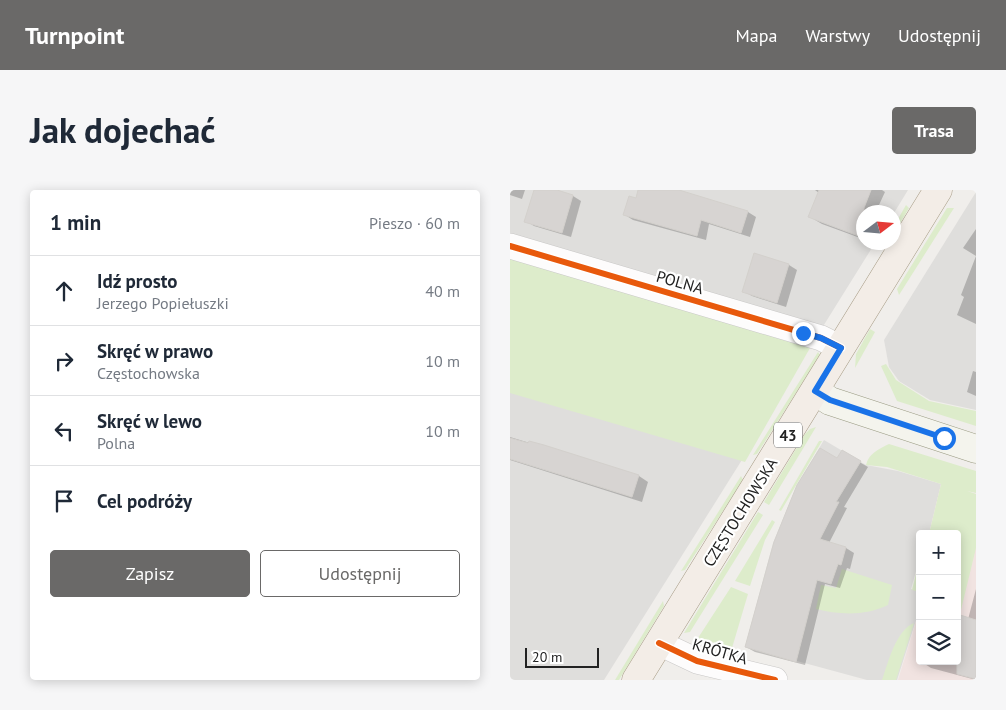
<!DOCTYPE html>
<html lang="pl">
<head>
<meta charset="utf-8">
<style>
  body { margin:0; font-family:"PT Sans",sans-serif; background:#f6f6f7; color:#1f2937 }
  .controls { position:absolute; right:15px; bottom:15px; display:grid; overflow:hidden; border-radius:5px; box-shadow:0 2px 12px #0003 }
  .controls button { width:45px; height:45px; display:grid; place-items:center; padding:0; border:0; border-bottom:1px solid #e0e1e3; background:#fff; color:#1f2937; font:25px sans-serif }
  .compass { position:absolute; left:346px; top:15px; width:45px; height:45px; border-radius:50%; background:#fff; box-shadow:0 2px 12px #0003; rotate:74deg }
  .scale { position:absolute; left:15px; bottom:12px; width:74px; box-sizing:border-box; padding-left:5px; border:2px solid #222; border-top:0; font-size:14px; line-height:18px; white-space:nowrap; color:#222; -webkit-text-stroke:4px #fff; paint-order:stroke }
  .stop { position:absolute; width:15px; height:15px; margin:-11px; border:4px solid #1a73e8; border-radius:50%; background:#fff }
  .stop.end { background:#1a73e8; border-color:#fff; box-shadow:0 1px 5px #0008 }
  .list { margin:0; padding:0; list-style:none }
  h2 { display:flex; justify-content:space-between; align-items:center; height:65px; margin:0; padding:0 20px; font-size:21px }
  h2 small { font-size:16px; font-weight:400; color:#747a83 }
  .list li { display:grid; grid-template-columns:32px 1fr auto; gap:15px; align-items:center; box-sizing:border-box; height:70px; padding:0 20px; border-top:1px solid #e0e1e3 }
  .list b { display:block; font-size:19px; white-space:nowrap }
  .list p { margin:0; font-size:16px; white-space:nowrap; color:#747a83 }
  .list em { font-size:16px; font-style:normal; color:#747a83 }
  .actions { display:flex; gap:10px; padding:15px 20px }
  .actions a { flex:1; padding:11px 0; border:1px solid #6a6968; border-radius:5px; text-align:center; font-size:18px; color:#6a6968 }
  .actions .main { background:#6a6968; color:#fff }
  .icon { flex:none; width:28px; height:28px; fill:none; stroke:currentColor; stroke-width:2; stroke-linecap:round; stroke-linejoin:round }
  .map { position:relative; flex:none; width:466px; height:490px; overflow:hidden; border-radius:5px }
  header { display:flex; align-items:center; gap:30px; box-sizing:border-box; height:70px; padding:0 25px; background:#6a6968; color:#fff }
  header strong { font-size:24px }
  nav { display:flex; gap:28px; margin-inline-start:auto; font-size:18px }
  .intro { display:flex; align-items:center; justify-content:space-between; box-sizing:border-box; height:120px; padding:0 30px }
  h1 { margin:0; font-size:35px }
  .button { padding:12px 22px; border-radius:5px; background:#6a6968; color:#fff; font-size:18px; font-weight:700 }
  main { display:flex; gap:30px; padding:0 30px }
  aside { flex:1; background:#fff; border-radius:5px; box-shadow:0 2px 12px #0003 }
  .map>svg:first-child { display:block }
</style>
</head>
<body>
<header>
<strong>Turnpoint</strong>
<nav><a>Mapa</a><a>Warstwy</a><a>Udostępnij</a></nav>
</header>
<div class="intro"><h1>Jak dojechać</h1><a class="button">Trasa</a></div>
<main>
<aside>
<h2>1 min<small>Pieszo · 60 m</small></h2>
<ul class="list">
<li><svg class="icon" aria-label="ahead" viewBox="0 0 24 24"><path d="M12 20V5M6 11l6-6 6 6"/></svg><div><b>Idź prosto</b><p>Jerzego Popiełuszki</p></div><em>40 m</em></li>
<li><svg class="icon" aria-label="right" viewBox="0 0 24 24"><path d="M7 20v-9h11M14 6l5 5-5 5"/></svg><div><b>Skręć w prawo</b><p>Częstochowska</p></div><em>10 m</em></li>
<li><svg class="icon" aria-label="left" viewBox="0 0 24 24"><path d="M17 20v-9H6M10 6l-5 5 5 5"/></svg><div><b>Skręć w lewo</b><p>Polna</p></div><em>10 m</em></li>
<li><svg class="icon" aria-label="arrive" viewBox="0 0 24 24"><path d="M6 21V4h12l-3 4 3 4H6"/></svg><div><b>Cel podróży</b></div></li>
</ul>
<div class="actions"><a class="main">Zapisz</a><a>Udostępnij</a></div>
</aside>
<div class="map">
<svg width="466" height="490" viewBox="0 0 466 490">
  <rect width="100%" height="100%" fill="#f0eeeb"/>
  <g fill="#dfdedc">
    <polygon points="0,0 398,0 384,23 353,22 353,52 365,53 312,138 0,47"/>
    <polygon points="466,2 466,220 420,210 389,191 379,177 374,150"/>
    <polygon points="0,200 235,265 94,490 0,490"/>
    <polygon points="314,250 356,275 388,281 431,294 419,344 410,344 410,367 401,399 410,402 410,418 387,490 357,490 235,457 263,353 287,295"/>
  </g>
  <polygon fill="#f1e3e1" points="431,294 466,304 466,490 388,490 410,418 410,471 447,471 447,344 419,344"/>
  <g fill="#ddeccb">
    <polygon points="396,15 399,18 384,44 384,36"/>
    <polygon points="437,18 444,18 389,105 387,99"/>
    <polygon points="0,68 300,158 235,272 0,203"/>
    <polygon points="360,139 365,142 345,178 346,164"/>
    <polygon points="308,162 310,165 247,264 243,265"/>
    <polygon points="376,174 386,190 419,211 466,221 466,236 387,211 371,176"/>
    <polygon points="306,237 259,315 254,312 295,244 300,239"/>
    <polygon points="309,251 312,251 271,321 269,320"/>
    <path d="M 379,254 L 466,281 L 466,303 L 457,301 L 466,304 L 466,358 L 451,420 L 447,419 L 447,344 L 419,344 L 431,294 L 377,277 L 356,275 C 359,263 369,259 379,254 Z"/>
    <polygon points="231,286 233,290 175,380 171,381"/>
    <polygon points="248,322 253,325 180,442 174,443"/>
    <polygon points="262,330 265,332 255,350 240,396 225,391"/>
    <polygon points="410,368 410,402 402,400"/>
    <path d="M 332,379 L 382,395 L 378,415 C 356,426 329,425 306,419 L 311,395 L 326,398 Z"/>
    <polygon points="221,397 238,404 222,458 188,448"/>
    <polygon points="153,411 154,416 109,490 105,490"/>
    <path d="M 404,433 L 386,490 L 372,490 C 378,473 386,440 404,433 Z"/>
  </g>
  <g fill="#0003">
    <polygon points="0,0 15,0 12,9 0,5"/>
    <polygon points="25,0 42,0 63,6 71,11 61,47 24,36 16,31"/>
    <polygon points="130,0 165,0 238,22 246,27 240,47 199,34 196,50 123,30 115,25 127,10"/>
    <polygon points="305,0 372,0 375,2 369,15 382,22 353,22 353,49 312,34 300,27 309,3"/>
    <polygon points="466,39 466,66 453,58"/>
    <polygon points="362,52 371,52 370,55"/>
    <polygon points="245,65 279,75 287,80 276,117 242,106 233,101"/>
    <polygon points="466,66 466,134 447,125 454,107 451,105"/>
    <polygon points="463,181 466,182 466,206 457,202"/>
    <polygon points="0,247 129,286 138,292 132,312 0,270"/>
    <polygon points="332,262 358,277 334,317 337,318 319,353 336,358 344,363 340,379 337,378 330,398 315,394 295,475 245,462 236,457"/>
    <polygon points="466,399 466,490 421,478 410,471 447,471"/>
  </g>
  <g fill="#d7d4d2" stroke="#d3d0cc">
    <polygon points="24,0 47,0 63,5 52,43 14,32"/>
    <polygon points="128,0 169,0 238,21 231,43 191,30 187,46 113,25 119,6 126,8"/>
    <polygon points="309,0 361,0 354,18 354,48 298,27"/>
    <polygon points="244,63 279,74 267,113 232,102"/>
    <polygon points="0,248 18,253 19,251 34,255 129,285 122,307 0,269"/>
    <polygon points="310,258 327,268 332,260 351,271 326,312 329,312 310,349 336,357 331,375 328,374 321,394 307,390 286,472 235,457 264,352 287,295"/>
    <polygon points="447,424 466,430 466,489 447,484"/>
  </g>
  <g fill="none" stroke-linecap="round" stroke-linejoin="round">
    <g stroke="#c9c8c7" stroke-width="26">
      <g id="minor">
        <polyline points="0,56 311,148 331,158"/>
        <polyline points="149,453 187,471 265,490"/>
      </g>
    </g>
    <g stroke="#999a82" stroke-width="29">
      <polyline id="secondary" points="305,201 320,211 466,259"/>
    </g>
    <g stroke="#a79c86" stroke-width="29">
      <polyline id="primary" points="126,490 428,0"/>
    </g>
    <use href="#minor" stroke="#fdfcfc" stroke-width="25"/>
    <use href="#secondary" stroke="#f4f4ed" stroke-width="28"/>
    <use href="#primary" stroke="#f3ede7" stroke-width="28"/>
    <g stroke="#fff" stroke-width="9">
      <g id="cycleway">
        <polyline points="0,56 311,148 331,158"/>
        <polyline points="149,453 187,471 265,490"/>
      </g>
    </g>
    <use href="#cycleway" stroke="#e8590c" stroke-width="6"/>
  </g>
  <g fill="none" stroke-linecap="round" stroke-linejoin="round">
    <polyline stroke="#1a73e8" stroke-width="6" points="293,143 311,148 331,158 305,201 320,210 434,248"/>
  </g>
  <g text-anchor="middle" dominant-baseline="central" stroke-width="4.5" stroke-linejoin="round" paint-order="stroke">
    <rect fill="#fff" stroke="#646464" stroke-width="1" x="264" y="232.5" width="28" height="25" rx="4"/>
    <g font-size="15" font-weight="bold" fill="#222">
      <text x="278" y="245">43</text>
    </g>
    <g font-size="16" fill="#222" stroke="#fff">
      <text transform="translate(170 92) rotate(16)">POLNA</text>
      <text transform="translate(230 322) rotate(-58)">CZĘSTOCHOWSKA</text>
      <text transform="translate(210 461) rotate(16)">KRÓTKA</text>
    </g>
  </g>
</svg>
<div class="controls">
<button>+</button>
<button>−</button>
<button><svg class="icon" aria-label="layers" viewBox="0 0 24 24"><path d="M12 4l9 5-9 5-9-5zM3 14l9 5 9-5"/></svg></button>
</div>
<svg class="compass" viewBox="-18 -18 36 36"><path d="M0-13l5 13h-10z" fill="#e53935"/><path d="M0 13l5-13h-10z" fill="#747a83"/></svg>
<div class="scale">20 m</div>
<div class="stop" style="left:434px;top:248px"></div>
<div class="stop end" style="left:293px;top:143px"></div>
</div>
</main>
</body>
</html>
